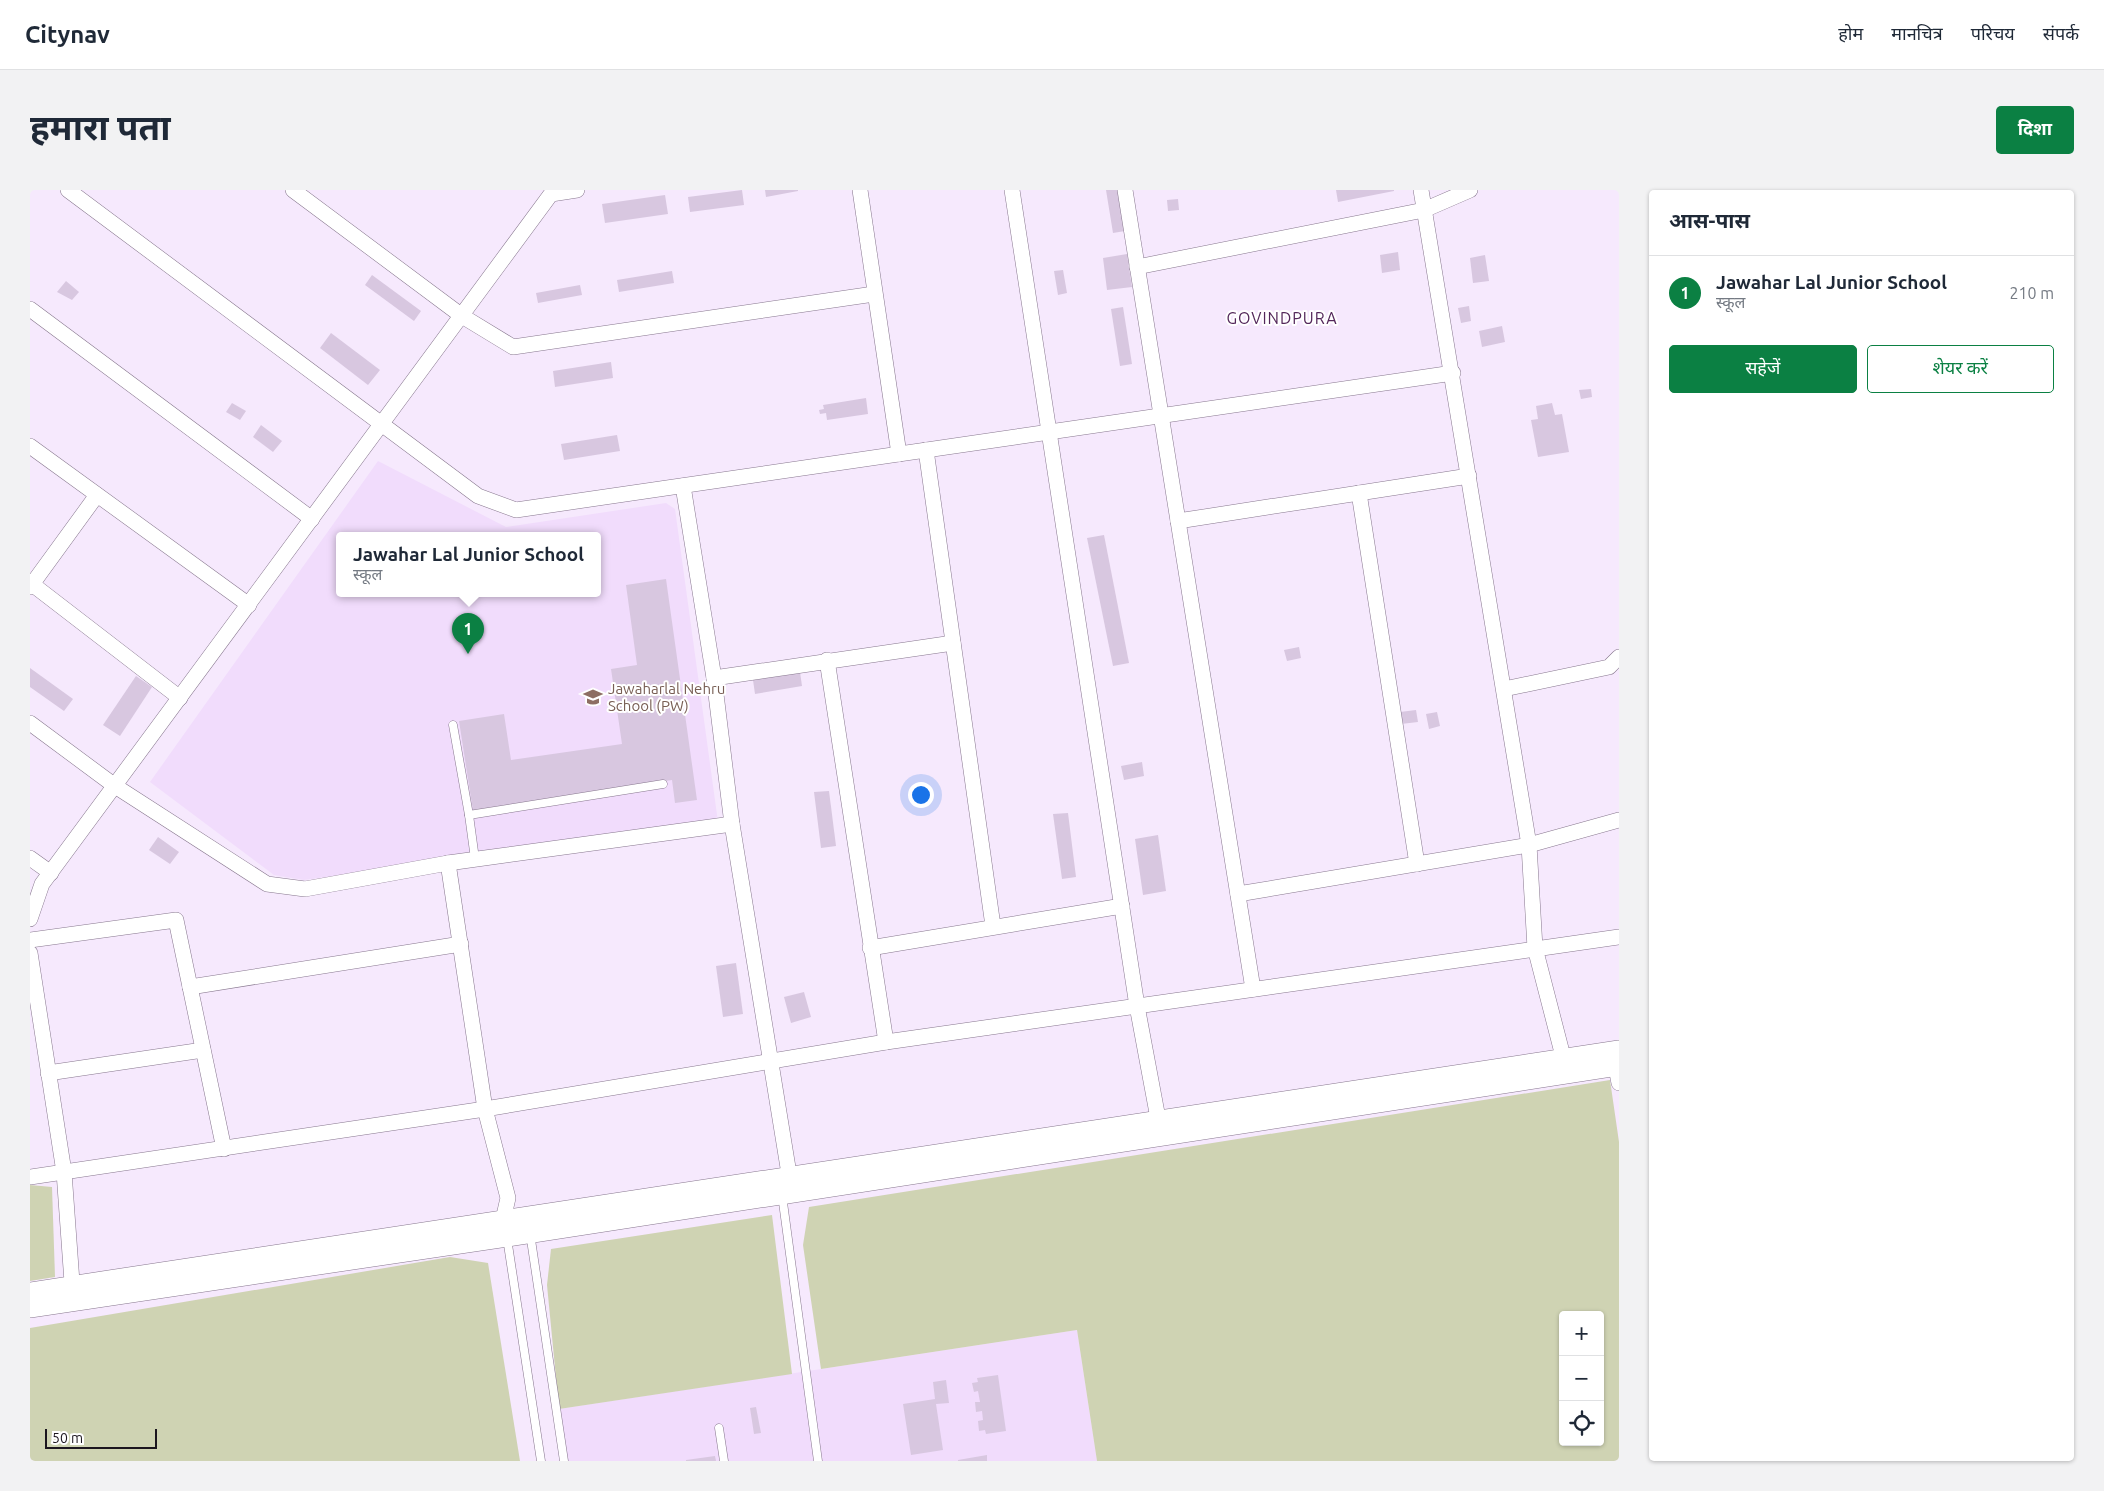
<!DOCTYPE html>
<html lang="hi">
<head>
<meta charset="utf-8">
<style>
  body { margin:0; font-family:Ubuntu,"Noto Sans Devanagari",sans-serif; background:#f2f2f3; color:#1f2937 }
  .controls { position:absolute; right:15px; bottom:15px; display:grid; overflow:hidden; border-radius:5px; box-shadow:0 1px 4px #0004 }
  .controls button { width:45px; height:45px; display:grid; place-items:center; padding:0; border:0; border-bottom:1px solid #e0e1e3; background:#fff; color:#1f2937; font:25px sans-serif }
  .scale { position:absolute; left:15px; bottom:12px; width:112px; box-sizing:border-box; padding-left:5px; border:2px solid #1c161f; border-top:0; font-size:14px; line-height:18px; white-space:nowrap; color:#1c161f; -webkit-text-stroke:4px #fff; paint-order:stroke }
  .you { position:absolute; left:890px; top:604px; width:18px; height:18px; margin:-12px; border:4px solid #fff; border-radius:50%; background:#1a73e8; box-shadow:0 0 0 8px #1a73e833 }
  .badge { display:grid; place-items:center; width:32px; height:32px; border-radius:50%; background:#0b8043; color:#fff; font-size:16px; font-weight:700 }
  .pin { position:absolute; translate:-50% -41px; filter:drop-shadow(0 1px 2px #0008) }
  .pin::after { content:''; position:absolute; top:26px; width:18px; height:15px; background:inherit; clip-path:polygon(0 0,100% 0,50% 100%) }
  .popup { position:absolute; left:306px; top:342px; width:265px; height:65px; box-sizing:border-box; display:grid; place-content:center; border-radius:5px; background:#fff; filter:drop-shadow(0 1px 4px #0005); font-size:16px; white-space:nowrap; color:#747a83 }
  .popup b { font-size:19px; color:#1f2937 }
  .popup::after { content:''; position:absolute; left:50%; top:100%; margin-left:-10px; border:10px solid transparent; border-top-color:#fff }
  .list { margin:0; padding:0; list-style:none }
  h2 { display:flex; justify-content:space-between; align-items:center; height:65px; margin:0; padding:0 20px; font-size:21px }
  h2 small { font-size:16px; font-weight:400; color:#747a83 }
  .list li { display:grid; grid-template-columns:32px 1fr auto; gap:15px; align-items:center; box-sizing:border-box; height:75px; padding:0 20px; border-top:1px solid #e0e1e3 }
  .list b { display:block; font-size:19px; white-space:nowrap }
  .list p { margin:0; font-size:16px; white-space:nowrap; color:#747a83 }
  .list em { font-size:16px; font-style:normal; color:#747a83 }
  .actions { display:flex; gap:10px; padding:15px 20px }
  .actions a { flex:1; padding:11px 0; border:1px solid #0b8043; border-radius:5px; text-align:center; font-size:18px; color:#0b8043 }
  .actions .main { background:#0b8043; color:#fff }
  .icon { flex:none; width:28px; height:28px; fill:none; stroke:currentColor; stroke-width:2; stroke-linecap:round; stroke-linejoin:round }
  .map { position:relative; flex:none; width:1589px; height:1271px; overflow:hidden; border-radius:5px }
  header { display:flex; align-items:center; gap:30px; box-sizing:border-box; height:70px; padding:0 25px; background:#fff; border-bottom:1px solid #e0e1e3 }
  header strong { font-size:24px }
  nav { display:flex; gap:28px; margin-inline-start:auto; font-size:18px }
  .intro { display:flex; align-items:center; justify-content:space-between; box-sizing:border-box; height:120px; padding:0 30px }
  h1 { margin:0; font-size:35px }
  .button { padding:12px 22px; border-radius:5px; background:#0b8043; color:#fff; font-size:18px; font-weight:700 }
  main { display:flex; gap:30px; padding:0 30px }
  aside { flex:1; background:#fff; border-radius:5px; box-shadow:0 1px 4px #0004 }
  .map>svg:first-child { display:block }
</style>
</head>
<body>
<header>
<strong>Citynav</strong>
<nav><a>होम</a><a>मानचित्र</a><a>परिचय</a><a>संपर्क</a></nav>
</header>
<div class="intro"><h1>हमारा पता</h1><a class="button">दिशा</a></div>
<main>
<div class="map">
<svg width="1589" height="1271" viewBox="0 0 1589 1271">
  <rect width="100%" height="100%" fill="#f6e9fd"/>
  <g fill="#f1dcfc" fill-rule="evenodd">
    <path d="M 348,271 L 476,337 L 636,313 L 645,319 L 688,632 L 274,690 L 244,685 L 120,592 ZM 309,345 L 567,345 L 567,403 L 309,403 Z"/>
    <polygon points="1047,1140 1067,1271 538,1271 529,1219"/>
  </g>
  <g fill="#cfd3b3" fill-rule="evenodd">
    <path d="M 1580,890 L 1589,952 L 1589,1271 L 1067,1271 L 1047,1140 L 791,1179 L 773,1055 L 779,1017 ZM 1533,1125 L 1570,1125 L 1570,1252 L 1533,1252 Z"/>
    <polygon points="0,995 22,997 25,1087 0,1091"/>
    <polygon points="742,1025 762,1184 529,1219 517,1095 521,1059"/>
    <polygon points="420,1067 458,1073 490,1271 0,1271 0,1138"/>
  </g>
  <g fill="#d8c7e0">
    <polygon points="712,0 714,15 660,22 658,7"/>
    <polygon points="735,0 768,0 768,1 736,7"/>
    <polygon points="1076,0 1089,0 1095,41 1083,43"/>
    <polygon points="1306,0 1364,0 1364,1 1308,12"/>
    <polygon points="635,5 638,24 575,33 572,14"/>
    <polygon points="1148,9 1149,20 1138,21 1137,10"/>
    <polygon points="1368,62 1370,80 1352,83 1350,65"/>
    <polygon points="1097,64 1102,97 1077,100 1073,68"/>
    <polygon points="1455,65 1459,91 1443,93 1440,68"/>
    <polygon points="1033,80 1037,103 1028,105 1024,81"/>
    <polygon points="642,81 644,93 589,102 587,90"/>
    <polygon points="342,85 391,121 384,131 335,95"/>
    <polygon points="36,91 49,102 42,110 27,102"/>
    <polygon points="550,95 552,105 508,113 506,103"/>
    <polygon points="1439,116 1441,131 1431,133 1428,118"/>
    <polygon points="1093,117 1102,174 1090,176 1081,119"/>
    <polygon points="1472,136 1475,152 1452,157 1449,141"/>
    <polygon points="301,143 350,180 338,195 290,158"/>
    <polygon points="581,172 583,188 525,197 523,181"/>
    <polygon points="1561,199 1562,207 1551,209 1549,200"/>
    <polygon points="836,208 838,224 797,230 796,223 790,224 789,220 794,219 793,215"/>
    <polygon points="202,213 216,221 210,230 196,222"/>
    <polygon points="1522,213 1525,225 1532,224 1539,262 1508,267 1501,230 1508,229 1506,216"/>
    <polygon points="231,235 252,251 243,262 223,247"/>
    <polygon points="587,245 590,261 534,270 531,254"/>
    <polygon points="1074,345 1099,473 1083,476 1057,348"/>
    <polygon points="636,389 667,610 645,613 642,590 443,621 429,531 474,524 481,570 592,554 581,479 607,475 596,395"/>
    <polygon points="1269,457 1271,468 1257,471 1254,460"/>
    <polygon points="0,478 43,509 34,521 0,497"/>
    <polygon points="770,482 772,496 725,504 723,490"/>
    <polygon points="106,486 122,497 90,546 73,535"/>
    <polygon points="1386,520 1388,532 1371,534 1370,522"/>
    <polygon points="1407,522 1410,536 1399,539 1396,524"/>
    <polygon points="1112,572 1114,586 1094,590 1091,576"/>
    <polygon points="799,601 806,656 791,658 784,602"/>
    <polygon points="1038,623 1046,687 1032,689 1023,624"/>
    <polygon points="1128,645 1136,701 1113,705 1105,649"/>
    <polygon points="128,647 149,662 140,674 119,660"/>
    <polygon points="706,773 713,824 693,827 686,776"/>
    <polygon points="774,802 781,827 761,833 754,807"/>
    <polygon points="968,1185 976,1241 956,1244 955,1240 949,1241 948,1231 953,1230 952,1221 946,1222 945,1212 950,1212 948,1201 944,1202 942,1193 948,1192 947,1188"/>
    <polygon points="916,1190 919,1213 906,1214 913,1260 881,1265 873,1214 905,1209 903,1192"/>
    <polygon points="726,1217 731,1243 724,1244 720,1218"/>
    <polygon points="957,1265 957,1271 928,1271 928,1270"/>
    <polygon points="685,1266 686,1271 656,1271 656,1270"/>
  </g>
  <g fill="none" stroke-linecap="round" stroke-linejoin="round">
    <g stroke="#87778e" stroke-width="9">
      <g id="service">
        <polyline points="423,535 439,625"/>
        <polyline points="445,669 439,625 633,594"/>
        <polyline points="752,1005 788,1271"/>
        <polyline points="500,1043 534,1271"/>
        <polyline points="477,1048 511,1271"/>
        <polyline points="689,1238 694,1271"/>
      </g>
    </g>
    <g stroke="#87778e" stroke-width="16">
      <g id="minor">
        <polyline points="38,0 448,306 486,320 1423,183"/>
        <polyline points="263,0 432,126 483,157 844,104"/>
        <polyline points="830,0 869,264"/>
        <polyline points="982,0 1107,816 1130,939"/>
        <polyline points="1095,0 1223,799"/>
        <polyline points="1391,0 1499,655 1505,758 1536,878"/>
        <polyline points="1107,77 1394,20 1440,0"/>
        <polyline points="0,119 282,329"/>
        <polyline points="0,256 219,415"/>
        <polyline points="896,260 963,736"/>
        <polyline points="653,296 684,488 702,634 761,996"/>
        <polyline points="1329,303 1387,674"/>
        <polyline points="1148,331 1439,286"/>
        <polyline points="2,394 150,508"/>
        <polyline points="0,397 67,305"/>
        <polyline points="797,470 856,852"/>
        <polyline points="684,488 923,453"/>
        <polyline points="1474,499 1579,477 1589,467"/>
        <polyline points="0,533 85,596 237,694 275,699 418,673 702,634"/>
        <polyline points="0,668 21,683"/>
        <polyline points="418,673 455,919 478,1008 473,1030 475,1038"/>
        <polyline points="1208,704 1499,655 1589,630"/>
        <polyline points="0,729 12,694 521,4 547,0"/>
        <polyline points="0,750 146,730 194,959"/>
        <polyline points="840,758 1092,716"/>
        <polyline points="0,763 34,982 43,1106"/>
        <polyline points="160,797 431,754"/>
        <polyline points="1584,867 1589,893"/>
        <polyline points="18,883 173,860"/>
        <polyline points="0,987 455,919 856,852 1589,747"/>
      </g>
    </g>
    <g stroke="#87778e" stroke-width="20">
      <g id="tertiary">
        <polyline points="0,1102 1589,860"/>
        <polyline points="0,1118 477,1047 1589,876"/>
      </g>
    </g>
    <use href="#service" stroke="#fff" stroke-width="8"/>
    <use href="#minor" stroke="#fff" stroke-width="15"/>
    <use href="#tertiary" stroke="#fff" stroke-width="19"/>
  </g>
  <defs>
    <g id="school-bare" transform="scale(1.5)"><path d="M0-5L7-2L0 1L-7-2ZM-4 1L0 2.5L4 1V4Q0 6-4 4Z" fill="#8d6e63" stroke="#fff" stroke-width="2.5" paint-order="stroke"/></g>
  </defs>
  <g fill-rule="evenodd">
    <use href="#school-bare" x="563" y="507"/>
  </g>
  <g text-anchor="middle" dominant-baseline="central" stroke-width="4" stroke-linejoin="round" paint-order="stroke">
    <g font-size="15" fill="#785e54" stroke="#fff" text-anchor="start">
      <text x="578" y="498">Jawaharlal Nehru<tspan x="578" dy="17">School (PW)</tspan></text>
    </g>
    <g font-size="16" letter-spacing="1" fill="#53275a" stroke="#fff">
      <text x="1252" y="128">GOVINDPURA</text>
    </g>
  </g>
</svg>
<div class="controls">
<button>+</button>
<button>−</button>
<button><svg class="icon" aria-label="locate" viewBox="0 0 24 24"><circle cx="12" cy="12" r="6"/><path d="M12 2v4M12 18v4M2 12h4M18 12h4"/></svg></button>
</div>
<div class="scale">50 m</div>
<div class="you"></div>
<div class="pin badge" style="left:438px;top:464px">1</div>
<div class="popup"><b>Jawahar Lal Junior School</b>स्कूल</div>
</div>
<aside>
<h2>आस-पास<small></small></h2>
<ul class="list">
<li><span class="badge">1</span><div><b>Jawahar Lal Junior School</b><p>स्कूल</p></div><em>210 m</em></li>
</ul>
<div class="actions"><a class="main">सहेजें</a><a>शेयर करें</a></div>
</aside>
</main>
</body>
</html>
